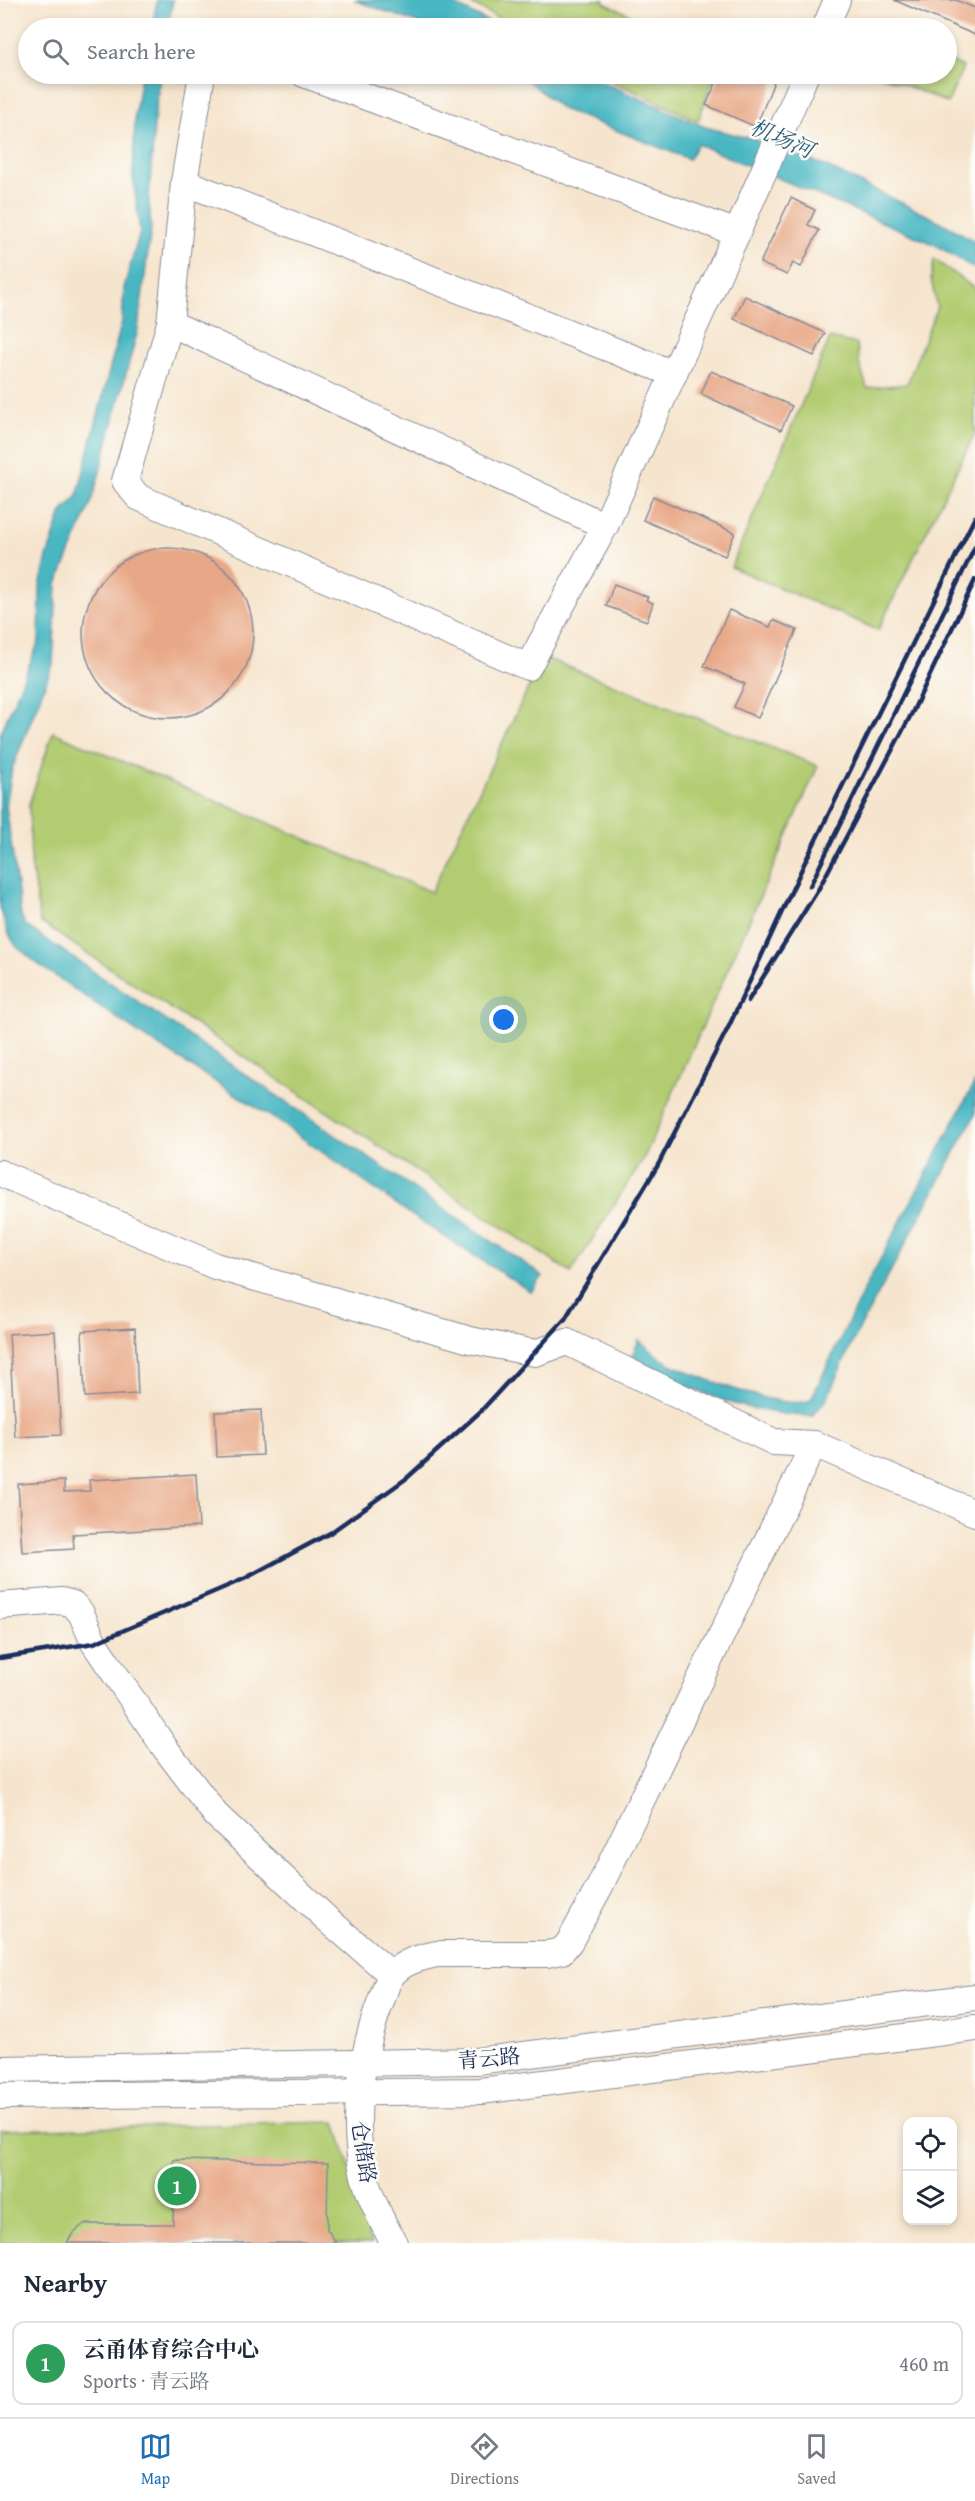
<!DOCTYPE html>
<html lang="en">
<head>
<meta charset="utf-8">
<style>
  body { margin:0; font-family:"Gentium Book Plus","Noto Serif SC",serif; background:#f2f2f3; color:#1f2937 }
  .controls { position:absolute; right:18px; bottom:18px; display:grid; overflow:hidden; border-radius:12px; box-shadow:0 3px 9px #0003 }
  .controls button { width:54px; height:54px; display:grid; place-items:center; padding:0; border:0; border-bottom:2px solid #e0e1e3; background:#fff; color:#1f2937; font:30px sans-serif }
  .you { position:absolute; left:504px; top:1020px; width:21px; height:21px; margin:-15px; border:4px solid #fff; border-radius:50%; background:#1a73e8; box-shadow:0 0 0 9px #1a73e833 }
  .badge { display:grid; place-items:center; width:39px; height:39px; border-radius:50%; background:#1f6fb2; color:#fff; font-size:20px; font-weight:700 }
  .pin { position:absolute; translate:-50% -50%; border:3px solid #fff; box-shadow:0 2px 6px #0006 }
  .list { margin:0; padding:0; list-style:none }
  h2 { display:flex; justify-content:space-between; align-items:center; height:78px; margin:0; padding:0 24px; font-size:26px }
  h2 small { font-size:20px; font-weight:400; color:#747a83 }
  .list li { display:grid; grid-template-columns:39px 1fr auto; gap:18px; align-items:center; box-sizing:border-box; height:84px; margin:0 12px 12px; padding:0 12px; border:2px solid #e0e1e3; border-radius:12px }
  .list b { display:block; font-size:22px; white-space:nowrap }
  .list p { margin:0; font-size:20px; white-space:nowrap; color:#747a83 }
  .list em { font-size:20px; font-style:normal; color:#747a83 }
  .icon { flex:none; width:33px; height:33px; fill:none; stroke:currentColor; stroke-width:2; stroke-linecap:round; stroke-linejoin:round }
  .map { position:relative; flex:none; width:975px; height:2243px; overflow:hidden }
  .search { position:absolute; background:#fff; box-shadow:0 3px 9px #0003; left:18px; right:18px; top:18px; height:66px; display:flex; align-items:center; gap:15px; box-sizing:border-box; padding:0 21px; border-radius:33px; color:#747a83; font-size:22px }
  .sheet { height:174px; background:#fff }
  nav { display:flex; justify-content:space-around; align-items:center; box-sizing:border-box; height:84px; border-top:2px solid #e0e1e3; background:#fff; font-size:16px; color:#747a83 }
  nav a { display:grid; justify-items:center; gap:3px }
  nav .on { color:#1f6fb2 }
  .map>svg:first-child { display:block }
</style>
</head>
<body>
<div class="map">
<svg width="975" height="2243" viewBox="0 0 975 2243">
  <rect width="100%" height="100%" fill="#fdfcf7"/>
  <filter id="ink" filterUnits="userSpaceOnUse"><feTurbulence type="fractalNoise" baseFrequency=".0167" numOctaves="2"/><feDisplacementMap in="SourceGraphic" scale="12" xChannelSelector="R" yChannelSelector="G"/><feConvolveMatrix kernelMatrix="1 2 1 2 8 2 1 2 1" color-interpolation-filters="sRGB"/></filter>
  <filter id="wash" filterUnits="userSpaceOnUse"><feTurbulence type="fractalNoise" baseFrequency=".008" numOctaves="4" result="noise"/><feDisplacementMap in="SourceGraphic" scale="24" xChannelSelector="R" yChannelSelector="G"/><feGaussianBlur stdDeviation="1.35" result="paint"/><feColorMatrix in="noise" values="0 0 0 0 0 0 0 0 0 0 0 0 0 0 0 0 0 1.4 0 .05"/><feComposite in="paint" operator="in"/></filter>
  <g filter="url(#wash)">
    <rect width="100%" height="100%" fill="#f6e5ce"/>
    <g fill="#b2cc71" stroke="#667e68" stroke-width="1.5">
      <polygon points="464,0 605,0 604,3 660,28 517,28"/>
      <polygon points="947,60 963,67 948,103 878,74 946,74"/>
      <polygon points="597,74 715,74 698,121"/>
      <polygon points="934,259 975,289 975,433 878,630 731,567 830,338 857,344 859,363 867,388 907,384 937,307 931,279"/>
      <polygon points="543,657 818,766 645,1156 571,1273 40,922 31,863 29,804 53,732 431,892"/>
      <polygon points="336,2122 372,2243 0,2243 0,2130"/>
    </g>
    <g fill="#49b7c2" stroke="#327390" stroke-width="1.5">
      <polygon points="157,0 173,0 168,28 152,28"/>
      <polygon points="354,0 445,0 501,28 431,28"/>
      <polygon points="141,74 161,74 155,112 149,199 151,228 138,329 92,501 57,584 53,664 12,769 6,806 21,915 25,925 543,1276 531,1292 420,1221 275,1119 143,1036 39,965 16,946 7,931 0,907 0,735 39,641 40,586 47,557 62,512 77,497 122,321 124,288 140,232 133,176 135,115"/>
      <polygon points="520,74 584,74 705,127 753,139 825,166 939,221 975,241 975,269 936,245 697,144 689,159 562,109"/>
      <path d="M 975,1082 L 975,1115 L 855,1337 L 826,1400 L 812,1416 C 749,1415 685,1391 632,1356 L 639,1340 C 647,1347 656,1355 665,1361 C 687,1374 791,1414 811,1399 L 865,1288 Z"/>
    </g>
    <g id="blocks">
      <g fill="#e8a786">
        <polygon points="894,0 956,0 975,8 975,35"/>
        <polygon points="720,74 777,74 756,127 706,105"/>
        <polygon points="791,198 815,210 808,225 819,230 801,267 793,263 787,275 760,263"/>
        <polygon points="745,296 825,333 814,356 734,319"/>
        <polygon points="711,371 792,406 781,430 701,394"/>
        <polygon points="653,496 735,533 725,556 643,520"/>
        <circle cx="168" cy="633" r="85"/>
        <polygon points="614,584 648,597 646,600 653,603 647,621 606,606"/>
        <polygon points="729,610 770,627 773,620 797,630 758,718 734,707 745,684 704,666"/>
        <polygon points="135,1328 138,1394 85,1397 82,1331"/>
        <polygon points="55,1331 61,1435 15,1437 9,1334"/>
        <polygon points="261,1410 263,1455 217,1457 215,1412"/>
        <polygon points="196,1474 199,1527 73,1534 74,1549 22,1552 18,1484 64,1481 64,1492 90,1491 89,1480"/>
        <polygon points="174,2160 328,2163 327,2229 336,2243 67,2243 73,2233 84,2224 173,2224"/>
      </g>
    </g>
  </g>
  <g filter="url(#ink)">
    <use href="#blocks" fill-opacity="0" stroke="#888a96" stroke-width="1.5"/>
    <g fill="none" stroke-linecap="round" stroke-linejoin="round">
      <g stroke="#888a96" stroke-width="28">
        <g id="minor">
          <polyline points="825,28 837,0"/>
          <polyline points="304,74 737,233"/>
          <polyline points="184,182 202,74"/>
          <polyline points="170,323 125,481 138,497 528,667 605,526 737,233 806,74"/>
          <polyline points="605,526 170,323 184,182 674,374"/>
          <polyline points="0,1173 215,1266 470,1340 535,1353 567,1342 774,1442 814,1444"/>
          <polyline points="0,1606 62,1601 73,1604 81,1613 94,1643 165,1748 216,1815 327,1919 392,1975"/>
          <polyline points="0,2069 477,2061 975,1997"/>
          <polyline points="0,2096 480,2091 975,2028"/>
          <path d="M 394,2243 C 382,2222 371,2200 364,2176 C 350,2121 362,2048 383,1996 C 385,1989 388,1980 392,1975 C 403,1961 422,1957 437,1954 L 547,1954 L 562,1951 L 570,1941 L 599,1888 L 814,1444 L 975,1513"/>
        </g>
      </g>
      <use href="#minor" stroke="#fff" stroke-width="26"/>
      <g stroke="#1b2f5e" stroke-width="4.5">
        <polyline points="810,886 975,547"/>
        <polyline points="748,1001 818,890 912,713 975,580"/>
        <polyline points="0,1658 94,1643 244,1579 330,1533 407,1478 481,1411 565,1319 658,1165 729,1026 804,864 975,517"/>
      </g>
    </g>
  </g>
  <g text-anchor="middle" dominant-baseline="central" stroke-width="5" stroke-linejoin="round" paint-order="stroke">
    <g font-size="21" fill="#1b2f5e" stroke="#fdfcf7">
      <text transform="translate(489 2058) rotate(-5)">青云路</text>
      <text transform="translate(364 2152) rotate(81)">仓储路</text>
    </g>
    <g font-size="22" font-style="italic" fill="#2b5f81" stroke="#fdfcf7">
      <text transform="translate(782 138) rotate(23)">机场河</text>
    </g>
  </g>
</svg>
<div class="controls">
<button><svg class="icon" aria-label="locate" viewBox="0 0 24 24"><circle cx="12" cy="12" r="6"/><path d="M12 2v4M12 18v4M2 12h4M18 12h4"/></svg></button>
<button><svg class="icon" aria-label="layers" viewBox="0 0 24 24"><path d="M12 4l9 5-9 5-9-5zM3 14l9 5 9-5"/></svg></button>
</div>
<div class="you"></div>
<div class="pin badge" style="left:177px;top:2186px;background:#2e9e5b">1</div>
<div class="search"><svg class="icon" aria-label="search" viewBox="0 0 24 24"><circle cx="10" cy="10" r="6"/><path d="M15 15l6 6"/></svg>Search here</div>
</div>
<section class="sheet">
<h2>Nearby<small></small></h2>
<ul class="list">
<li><span class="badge" style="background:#2e9e5b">1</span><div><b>云甬体育综合中心</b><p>Sports · 青云路</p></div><em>460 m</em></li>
</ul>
</section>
<nav>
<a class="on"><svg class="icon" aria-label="map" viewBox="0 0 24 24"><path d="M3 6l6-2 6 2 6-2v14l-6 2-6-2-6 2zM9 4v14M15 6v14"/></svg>Map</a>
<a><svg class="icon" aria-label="directions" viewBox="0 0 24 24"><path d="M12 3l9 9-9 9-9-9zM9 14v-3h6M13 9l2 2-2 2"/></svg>Directions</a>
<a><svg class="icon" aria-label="saved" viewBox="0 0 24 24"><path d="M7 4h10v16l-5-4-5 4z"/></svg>Saved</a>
</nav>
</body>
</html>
